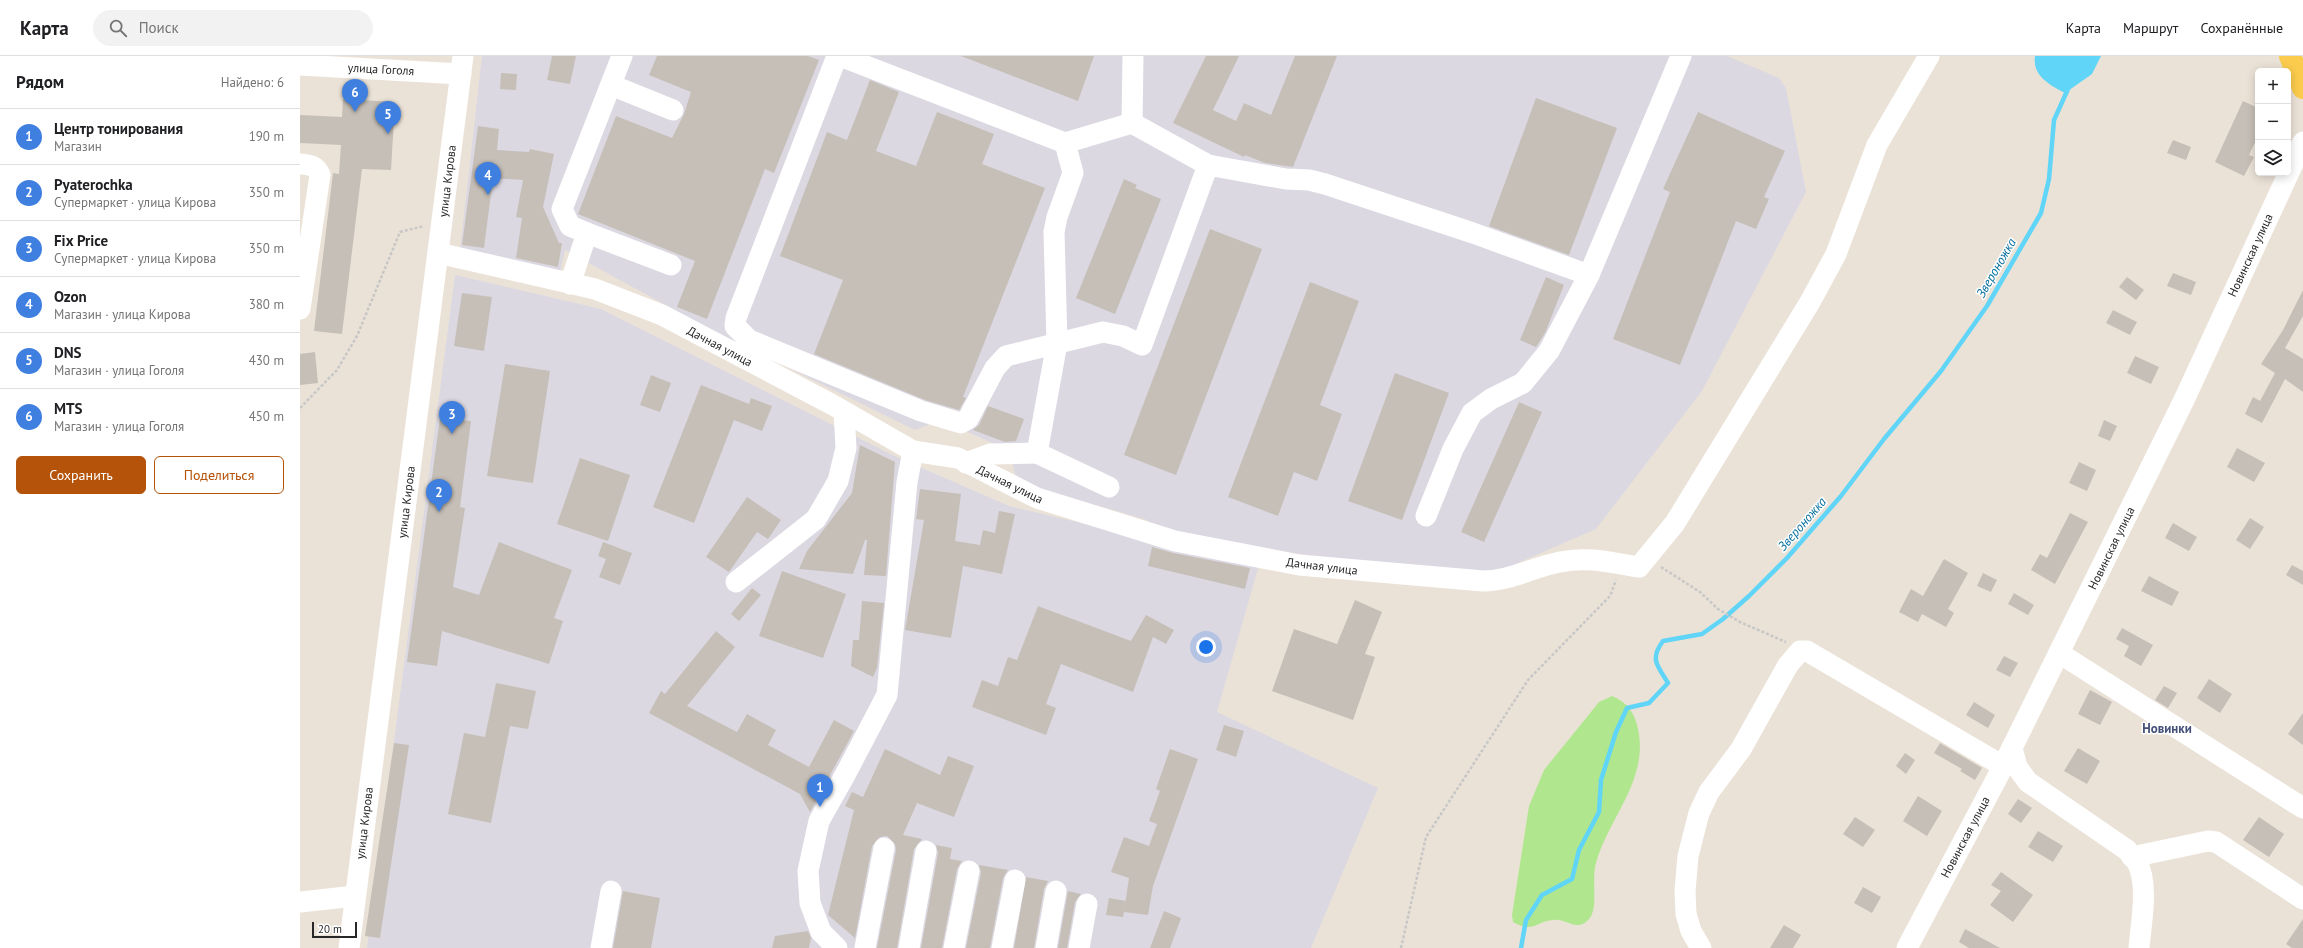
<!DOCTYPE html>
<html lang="ru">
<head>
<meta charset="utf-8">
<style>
  body { margin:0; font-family:"PT Sans",sans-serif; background:#f2f2f2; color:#202124 }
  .controls { position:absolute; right:12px; top:12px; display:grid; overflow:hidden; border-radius:6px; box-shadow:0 2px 10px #0003 }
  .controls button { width:36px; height:36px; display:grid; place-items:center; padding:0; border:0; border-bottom:1px solid #e0e0e0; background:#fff; color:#202124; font:20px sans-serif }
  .scale { position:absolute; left:12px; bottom:10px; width:45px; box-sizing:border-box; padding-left:4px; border:2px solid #272727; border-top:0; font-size:11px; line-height:14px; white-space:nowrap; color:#272727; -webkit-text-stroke:3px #fff; paint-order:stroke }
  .you { position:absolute; left:906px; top:591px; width:14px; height:14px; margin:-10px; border:3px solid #fff; border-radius:50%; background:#1a73e8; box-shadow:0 0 0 6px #1a73e833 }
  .badge { display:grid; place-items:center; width:26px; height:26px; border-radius:50%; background:#b45309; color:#fff; font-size:13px; font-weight:700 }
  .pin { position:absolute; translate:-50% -33px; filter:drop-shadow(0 1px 2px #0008) }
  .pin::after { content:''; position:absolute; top:21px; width:14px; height:12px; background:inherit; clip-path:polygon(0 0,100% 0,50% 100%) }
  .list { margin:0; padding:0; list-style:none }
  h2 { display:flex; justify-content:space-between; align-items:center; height:52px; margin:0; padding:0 16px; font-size:17px }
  h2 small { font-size:13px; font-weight:400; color:#757577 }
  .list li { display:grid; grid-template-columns:26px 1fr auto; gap:12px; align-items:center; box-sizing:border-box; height:56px; padding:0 16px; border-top:1px solid #e0e0e0 }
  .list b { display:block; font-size:15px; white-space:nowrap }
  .list p { margin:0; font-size:13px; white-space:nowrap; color:#757577 }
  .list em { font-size:13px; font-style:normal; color:#757577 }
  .actions { display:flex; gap:8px; padding:12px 16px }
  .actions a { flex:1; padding:9px 0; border:1px solid #b45309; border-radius:6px; text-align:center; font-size:14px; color:#b45309 }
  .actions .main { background:#b45309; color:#fff }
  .icon { flex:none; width:22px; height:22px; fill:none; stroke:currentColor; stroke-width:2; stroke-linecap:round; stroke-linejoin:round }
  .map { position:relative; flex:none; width:2003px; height:892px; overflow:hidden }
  header { display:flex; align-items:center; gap:24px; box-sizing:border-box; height:56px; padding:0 20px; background:#fff; border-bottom:1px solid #e0e0e0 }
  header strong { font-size:19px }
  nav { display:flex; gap:22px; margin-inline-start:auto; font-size:14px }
  .search { width:280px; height:36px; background:#f2f2f2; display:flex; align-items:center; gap:10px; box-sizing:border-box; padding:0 14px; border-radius:22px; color:#757577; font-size:15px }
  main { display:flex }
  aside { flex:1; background:#fff }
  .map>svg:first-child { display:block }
</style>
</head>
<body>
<header>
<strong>Карта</strong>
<div class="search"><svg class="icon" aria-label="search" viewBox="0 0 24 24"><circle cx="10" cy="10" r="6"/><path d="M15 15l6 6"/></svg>Поиск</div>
<nav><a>Карта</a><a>Маршрут</a><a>Сохранённые</a></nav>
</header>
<main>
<aside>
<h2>Рядом<small>Найдено: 6</small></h2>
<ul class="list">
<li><span class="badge" style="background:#3f7fe0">1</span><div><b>Центр тонирования</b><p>Магазин</p></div><em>190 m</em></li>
<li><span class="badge" style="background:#3f7fe0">2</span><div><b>Pyaterochka</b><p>Супермаркет · улица Кирова</p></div><em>350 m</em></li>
<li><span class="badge" style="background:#3f7fe0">3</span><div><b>Fix Price</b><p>Супермаркет · улица Кирова</p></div><em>350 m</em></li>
<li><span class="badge" style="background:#3f7fe0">4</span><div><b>Ozon</b><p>Магазин · улица Кирова</p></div><em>380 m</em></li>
<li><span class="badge" style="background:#3f7fe0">5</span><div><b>DNS</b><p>Магазин · улица Гоголя</p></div><em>430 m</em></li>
<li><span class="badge" style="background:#3f7fe0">6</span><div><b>MTS</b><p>Магазин · улица Гоголя</p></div><em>450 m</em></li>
</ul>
<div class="actions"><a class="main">Сохранить</a><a>Поделиться</a></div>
</aside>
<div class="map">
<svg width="2003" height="892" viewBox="0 0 2003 892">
  <rect width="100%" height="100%" fill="#ebe2d7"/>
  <g fill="#dbd8e2">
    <polygon points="182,0 1427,0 1479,22 1486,32 1506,136 1402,335 1296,473 1197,516 1116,512 999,498 853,471 847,464 717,426 709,394 640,364 615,374 413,275 265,194 260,216 160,194"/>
    <polygon points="155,219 301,253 597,401 709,450 959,509 917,656 1078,732 1011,892 67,892"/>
  </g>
  <path fill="#b0e78e" d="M 1312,640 C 1327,646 1335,657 1338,673 C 1349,724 1309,761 1296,807 C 1291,823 1299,852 1289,863 C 1277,877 1266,862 1253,864 C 1236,865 1234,878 1213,866 L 1212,859 L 1229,750 L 1244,714 L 1299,646 Z"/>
  <path fill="#60d5f7" d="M 1735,0 L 1801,0 L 1792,18 L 1765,37 C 1750,29 1732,20 1735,0 Z"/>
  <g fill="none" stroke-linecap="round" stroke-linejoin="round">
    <path stroke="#60d5f7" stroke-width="4.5" d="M 1221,892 L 1226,864 L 1242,839 L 1272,823 L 1279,794 L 1299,756 L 1301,724 L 1316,676 L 1327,652 L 1349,647 L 1368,627 C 1358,610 1349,604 1363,585 L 1402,578 L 1423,563 L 1449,540 L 1487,502 L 1541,440 L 1584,383 L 1641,315 L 1687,250 L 1741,157 L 1749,123 L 1754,64 L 1768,33"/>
  </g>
  <g fill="#c6bfb7">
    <polygon points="252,0 276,0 270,28 247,24"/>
    <polygon points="357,0 508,0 519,4 474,117 465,113 407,263 377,251 395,205 278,158 316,60 372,82 384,58 391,36 349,19"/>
    <polygon points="661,0 794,0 778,45"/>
    <polygon points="906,0 939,0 913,54 936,65 944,47 971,59 995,0 1037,0 993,111 965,107 945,99 944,101 873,67"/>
    <polygon points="201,17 217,18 216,34 200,33"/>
    <polygon points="570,24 599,36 576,95 616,110 637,56 694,78 682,108 745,132 663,341 666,342 659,354 625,344 514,298 543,224 480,200 527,76 547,84"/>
    <polygon points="1236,42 1317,72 1269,199 1189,170"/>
    <polygon points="43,43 95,46 91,114 62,113 42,278 14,275 33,117 39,118 41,89 0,87 0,59 42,61"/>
    <polygon points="1943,45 1958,52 1958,80 1949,99 1954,101 1944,120 1915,106"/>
    <polygon points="1398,56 1485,95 1464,141 1469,143 1456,173 1436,165 1380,309 1313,283 1370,136 1363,133"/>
    <polygon points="178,70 199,73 197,94 229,96 230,93 254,98 243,151 259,187 262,187 258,211 216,202 222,162 216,161 223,124 193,122 184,192 162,189"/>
    <polygon points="1873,84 1891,91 1886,104 1867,97"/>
    <polygon points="824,123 837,129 835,132 861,143 815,258 776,242"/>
    <polygon points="910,173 962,193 876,419 824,399"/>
    <polygon points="1873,217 1896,226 1891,239 1867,230"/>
    <polygon points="1246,221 1264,229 1245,277 1236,291 1220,284"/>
    <polygon points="1827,221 1844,234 1836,244 1819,231"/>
    <polygon points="1010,226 1059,245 1020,349 1042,358 1017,425 994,416 978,460 928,441"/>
    <polygon points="2003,234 2003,260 1985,292 2003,303 2003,336 1985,323 1962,367 1945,358 1953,341 1960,345 1975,317 1961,308 1983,274"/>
    <polygon points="162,237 192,241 184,295 154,290"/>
    <polygon points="1813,254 1837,266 1830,279 1806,267"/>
    <polygon points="15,296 18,327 0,329 0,298"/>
    <polygon points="1835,300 1859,311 1851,328 1827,317"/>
    <polygon points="205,308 250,315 233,427 187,420"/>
    <polygon points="1095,317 1149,337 1102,464 1048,445"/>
    <polygon points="351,319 371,327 360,356 340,349"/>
    <polygon points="401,329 449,348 451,342 472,350 462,375 434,364 394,467 353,451"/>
    <polygon points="1219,346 1242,356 1184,486 1161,476"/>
    <polygon points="688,350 724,363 716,385 705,386 673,374 679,369"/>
    <polygon points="140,362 171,365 160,451 165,452 153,531 179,539 199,486 272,514 254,562 263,565 249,608 142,575 137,610 107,606"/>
    <polygon points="1804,364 1817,370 1810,385 1798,380"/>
    <polygon points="560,389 595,406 586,520 564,519 567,484 565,484 553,518 499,513 507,495 552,437"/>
    <polygon points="1937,392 1965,407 1954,426 1927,411"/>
    <polygon points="280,402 330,419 308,485 257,468"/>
    <polygon points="1779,406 1796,414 1787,435 1769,427"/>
    <polygon points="620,433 661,438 655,485 680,489 683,474 695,477 699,455 715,458 702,518 663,510 651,582 605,574 624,464 616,463"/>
    <polygon points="447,441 481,464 468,483 457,476 429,516 406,501"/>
    <polygon points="1770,457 1788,466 1755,528 1731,514 1740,498 1747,502"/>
    <polygon points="1950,462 1964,471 1950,493 1936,484"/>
    <polygon points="1873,467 1897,481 1889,495 1865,482"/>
    <polygon points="303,486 332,497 320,529 299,521 306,503 298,500"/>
    <polygon points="852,491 873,497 950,512 945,533 848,510"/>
    <polygon points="1644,503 1668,517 1648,553 1654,557 1646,571 1622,558 1618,566 1599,556 1611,533 1623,540"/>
    <polygon points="1992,509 2003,515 2003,529 1986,519"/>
    <polygon points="482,515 546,538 523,602 459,580"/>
    <polygon points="1683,517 1697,524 1691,536 1677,530"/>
    <polygon points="1849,520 1879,536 1872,550 1841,535"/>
    <polygon points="452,532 461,539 439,565 431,558"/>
    <polygon points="1714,537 1734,549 1728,559 1708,548"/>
    <polygon points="1055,544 1082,556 1065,598 1075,601 1053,664 972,635 994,573 1037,588"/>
    <polygon points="562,545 584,547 577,612 573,621 551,610 553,584 559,584"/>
    <polygon points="738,550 831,585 846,559 874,574 866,588 853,581 833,636 761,608 746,648 756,652 746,679 672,651 682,624 698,630 708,601 717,604"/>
    <polygon points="1822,572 1853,589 1841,610 1824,600 1829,590 1816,583"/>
    <polygon points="416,575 435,591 387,650 437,676 447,658 476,674 468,689 509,711 534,664 554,675 510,756 500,738 349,657 361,635 365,638"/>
    <polygon points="1704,600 1718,607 1710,621 1696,614"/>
    <polygon points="1909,623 1932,638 1920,657 1897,642"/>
    <polygon points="196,627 236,635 228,673 210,670 191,767 148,758 164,677 185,681"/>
    <polygon points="1864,630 1877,637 1868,652 1855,644"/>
    <polygon points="1790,634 1812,646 1800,669 1778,658"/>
    <polygon points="1674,646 1695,659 1688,672 1666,659"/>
    <polygon points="2003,657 2003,689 1988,678"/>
    <polygon points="924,669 944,675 936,701 916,694"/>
    <polygon points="94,687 109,689 80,882 65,880"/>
    <polygon points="1640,687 1682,712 1675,724 1660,715 1662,713 1634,697"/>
    <polygon points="1778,692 1800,705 1787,728 1764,715"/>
    <polygon points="585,693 640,719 648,700 674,710 654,761 617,747 603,779 622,783 614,793 597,892 577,892 596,794 595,788 587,780 580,781 572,790 555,882 528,859 554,754 545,750 552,736 563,741"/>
    <polygon points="870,693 898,703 853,830 848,859 824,856 829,822 811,816 824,781 849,790 857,768 849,765 860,735 856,733"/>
    <polygon points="1605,697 1615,704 1606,718 1596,710"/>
    <polygon points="1618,740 1642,755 1627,780 1603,765"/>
    <polygon points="1718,743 1732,752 1721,767 1708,758"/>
    <polygon points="1555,761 1575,774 1563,791 1543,778"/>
    <polygon points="1959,761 1984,778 1969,801 1943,784"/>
    <polygon points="1738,775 1763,790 1753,806 1728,791"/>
    <polygon points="636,789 652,792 650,803 662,805 657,813 642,892 621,892 638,797"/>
    <polygon points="679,809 708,814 703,822 690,892 666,892 681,817"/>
    <polygon points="1701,816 1733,839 1713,866 1690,849 1701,835 1691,829"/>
    <polygon points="726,821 748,825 744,833 734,892 714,892"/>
    <polygon points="1563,831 1581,841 1572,857 1554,847"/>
    <polygon points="323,835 360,842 351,892 313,892"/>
    <polygon points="768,835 781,838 775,846 767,892 758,892"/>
    <polygon points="809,842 826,845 823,861 806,859"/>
    <polygon points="864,855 881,862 870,892 850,892"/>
    <polygon points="2003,863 2003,892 1992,892 1986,888"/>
    <polygon points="1484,869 1501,879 1493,892 1470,892"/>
    <polygon points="1665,873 1700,892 1669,892 1659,886"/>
    <polygon points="508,875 511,882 509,892 472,892 475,880"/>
  </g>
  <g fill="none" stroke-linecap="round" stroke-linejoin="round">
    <g stroke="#c7c7c7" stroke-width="2.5" stroke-dasharray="3 2" stroke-linecap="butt">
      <polyline points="0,352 37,314 57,280 100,176 124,170"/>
      <polyline points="1361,511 1400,536 1418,553 1440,566 1486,586"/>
      <polyline points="1101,892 1126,781 1228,624 1310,540 1316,524"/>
    </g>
    <g stroke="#fff" stroke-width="21">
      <polyline points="537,0 436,262 435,270 449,284 621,355 661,367 668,363 695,312 706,300 803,276 823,280 842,289 908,109 832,67"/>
      <polyline points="540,0 765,87 832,67 833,0"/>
      <polyline points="0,9 161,18"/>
      <polyline points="311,29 373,54"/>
      <path d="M 0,108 C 10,109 16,109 20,119 L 0,253"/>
      <polyline points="908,109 986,123 1009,124 1025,128 1173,177 1289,219 1249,295 1223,327 1191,343 1172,357 1153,393 1126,460"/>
      <polyline points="287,177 270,170 262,153 322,0"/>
      <path d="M 138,197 L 295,233 L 362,259 L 533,349 L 613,395 L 658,402 L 737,442 L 875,485 L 999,509 L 1183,525 C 1210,525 1233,511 1260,506 C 1287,500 1313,507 1339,511 L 1375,467 L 1510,246 L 1536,198 L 1577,89 L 1629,0"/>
      <polyline points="1289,219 1381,0"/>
      <polyline points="270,228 287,177 371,209"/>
      <polyline points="737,397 809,431"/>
      <polyline points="666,407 690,398 737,397 757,287 754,176 757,161 773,117 765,87"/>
      <polyline points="436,526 516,463 538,425 546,392 544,356"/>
      <polyline points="1759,597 2003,752"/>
      <path d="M 1712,692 L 1717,711 L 1728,726 L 1827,794 C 1830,798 1834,802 1837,806 C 1849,828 1841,868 1839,892"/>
      <polyline points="1832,801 1908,785 1916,786 2003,843"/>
      <polyline points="0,846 55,840"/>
      <polyline points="49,892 163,0"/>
      <polyline points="301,892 311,835"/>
      <polyline points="537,892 521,876 510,847 508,815 519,765 545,719 587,639 607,426 613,395"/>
      <polyline points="565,892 584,792"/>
      <polyline points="609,892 626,795"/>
      <polyline points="654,892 669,815"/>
      <polyline points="702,892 715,824"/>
      <polyline points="746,892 756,835"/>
      <polyline points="779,892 787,848"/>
      <polyline points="1401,892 1391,875 1386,858 1385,835 1388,800 1399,757 1409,736 1441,693 1488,609 1500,595 1507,595 1703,710"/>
      <polyline points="1607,892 1698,720 1884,344 2003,86"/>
    </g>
    <polyline stroke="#facb4d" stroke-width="22" points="1990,0 2003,32"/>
  </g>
  <g text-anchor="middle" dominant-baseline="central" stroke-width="3" stroke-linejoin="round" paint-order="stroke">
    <g font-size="12" fill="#272727" stroke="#fff">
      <text transform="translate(81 13) rotate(3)">улица Гоголя</text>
      <text transform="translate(147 125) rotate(-83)">улица Кирова</text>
      <text transform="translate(1950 199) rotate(-65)">Новинская улица</text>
      <text transform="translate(420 290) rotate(28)">Дачная улица</text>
      <text transform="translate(710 428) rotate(26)">Дачная улица</text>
      <text transform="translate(106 446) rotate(-83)">улица Кирова</text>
      <text transform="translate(1811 492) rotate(-64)">Новинская улица</text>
      <text transform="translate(1022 510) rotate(7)">Дачная улица</text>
      <text transform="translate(64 767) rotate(-83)">улица Кирова</text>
      <text transform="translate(1665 781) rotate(-62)">Новинская улица</text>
    </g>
    <g font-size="13" font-style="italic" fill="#046f9e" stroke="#fff">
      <text transform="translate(1696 212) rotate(-60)">Звероножка</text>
      <text transform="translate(1502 468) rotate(-49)">Звероножка</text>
    </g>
    <g font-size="13" font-weight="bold" fill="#45517a" stroke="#fff">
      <text x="1867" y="672">Новинки</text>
    </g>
  </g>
</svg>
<div class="controls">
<button>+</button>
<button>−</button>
<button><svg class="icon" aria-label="layers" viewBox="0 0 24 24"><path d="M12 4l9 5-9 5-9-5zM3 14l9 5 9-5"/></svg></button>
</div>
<div class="scale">20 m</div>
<div class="you"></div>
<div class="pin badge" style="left:520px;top:751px;background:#3f7fe0">1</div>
<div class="pin badge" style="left:139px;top:456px;background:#3f7fe0">2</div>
<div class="pin badge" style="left:152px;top:378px;background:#3f7fe0">3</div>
<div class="pin badge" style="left:188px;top:139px;background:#3f7fe0">4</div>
<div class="pin badge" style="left:88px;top:78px;background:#3f7fe0">5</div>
<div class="pin badge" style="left:55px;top:56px;background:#3f7fe0">6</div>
</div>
</main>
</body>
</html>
